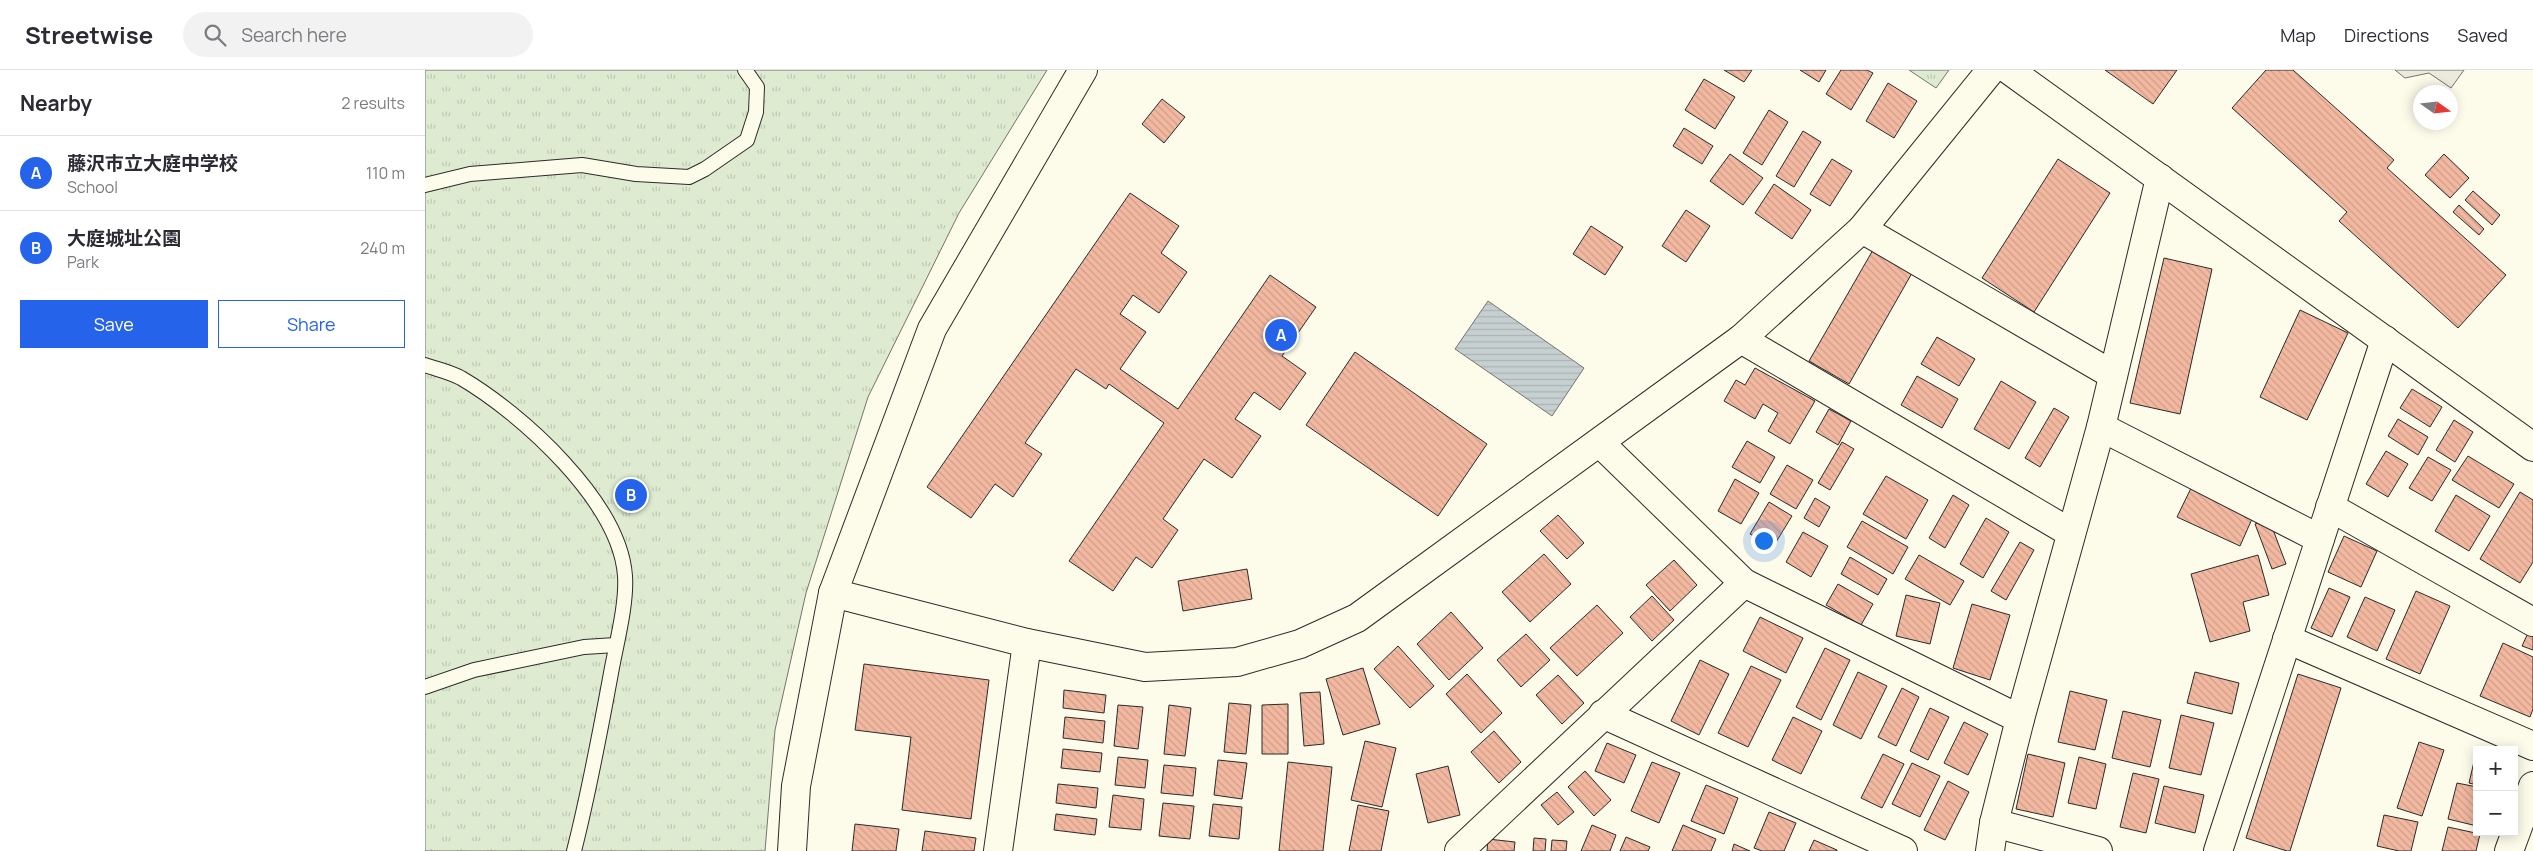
<!DOCTYPE html>
<html lang="en">
<head>
<meta charset="utf-8">
<style>
  body { margin:0; font-family:Manrope,"Noto Sans JP",sans-serif; background:#f2f2f3; color:#2b2b33 }
  .controls { position:absolute; right:15px; bottom:15px; display:grid; overflow:hidden; border-radius:0px; box-shadow:0 2px 12px #0003 }
  .controls button { width:45px; height:45px; display:grid; place-items:center; padding:0; border:0; border-bottom:1px solid #e1e1e2; background:#fff; color:#2b2b33; font:25px sans-serif }
  .compass { position:absolute; left:1988px; top:15px; width:45px; height:45px; border-radius:50%; background:#fff; box-shadow:0 2px 12px #0003; rotate:104deg }
  .you { position:absolute; left:1338px; top:470px; width:18px; height:18px; margin:-12px; border:4px solid #fff; border-radius:50%; background:#1a73e8; box-shadow:0 0 0 8px #1a73e833 }
  .badge { display:grid; place-items:center; width:32px; height:32px; border-radius:50%; background:#2563eb; color:#fff; font-size:16px; font-weight:700 }
  .pin { position:absolute; translate:-50% -50%; border:2px solid #fff; box-shadow:0 1px 5px #0006 }
  .list { margin:0; padding:0; list-style:none }
  h2 { display:flex; justify-content:space-between; align-items:center; height:65px; margin:0; padding:0 20px; font-size:21px }
  h2 small { font-size:16px; font-weight:400; color:#7c7c81 }
  .list li { display:grid; grid-template-columns:32px 1fr auto; gap:15px; align-items:center; box-sizing:border-box; height:75px; padding:0 20px; border-top:1px solid #e1e1e2 }
  .list b { display:block; font-size:19px; white-space:nowrap }
  .list p { margin:0; font-size:16px; white-space:nowrap; color:#7c7c81 }
  .list em { font-size:16px; font-style:normal; color:#7c7c81 }
  .actions { display:flex; gap:10px; padding:15px 20px }
  .actions a { flex:1; padding:11px 0; border:1px solid #2563eb; border-radius:0px; text-align:center; font-size:18px; color:#2563eb }
  .actions .main { background:#2563eb; color:#fff }
  .icon { flex:none; width:28px; height:28px; fill:none; stroke:currentColor; stroke-width:2; stroke-linecap:round; stroke-linejoin:round }
  .map { position:relative; flex:none; width:2108px; height:781px; overflow:hidden }
  header { display:flex; align-items:center; gap:30px; box-sizing:border-box; height:70px; padding:0 25px; background:#fff; border-bottom:1px solid #e1e1e2 }
  header strong { font-size:24px }
  nav { display:flex; gap:28px; margin-inline-start:auto; font-size:18px }
  .search { width:350px; height:45px; background:#f2f2f3; display:flex; align-items:center; gap:12px; box-sizing:border-box; padding:0 18px; border-radius:28px; color:#7c7c81; font-size:19px }
  main { display:flex }
  aside { flex:1; background:#fff }
  .map>svg:first-child { display:block }
</style>
</head>
<body>
<header>
<strong>Streetwise</strong>
<div class="search"><svg class="icon" aria-label="search" viewBox="0 0 24 24"><circle cx="10" cy="10" r="6"/><path d="M15 15l6 6"/></svg>Search here</div>
<nav><a>Map</a><a>Directions</a><a>Saved</a></nav>
</header>
<main>
<aside>
<h2>Nearby<small>2 results</small></h2>
<ul class="list">
<li><span class="badge">A</span><div><b>藤沢市立大庭中学校</b><p>School</p></div><em>110 m</em></li>
<li><span class="badge">B</span><div><b>大庭城址公園</b><p>Park</p></div><em>240 m</em></li>
</ul>
<div class="actions"><a class="main">Save</a><a>Share</a></div>
</aside>
<div class="map">
<svg width="2108" height="781" viewBox="0 0 2108 781">
  <defs>
    <pattern id="grass-tufts" width="24" height="20" patternUnits="userSpaceOnUse" patternTransform="scale(1.25)"><rect width="24" height="20" fill="#deebd1"/><path d="M3 7l-1-3M5 7V3M7 7l1-3M15 17l-1-3M17 17v-4M19 17l1-3" fill="none" stroke="#bfcab4"/></pattern>
    <pattern id="water-rules" width="6" height="5" patternUnits="userSpaceOnUse" patternTransform="scale(1.25)"><rect width="6" height="5" fill="#c7d0d0"/><path d="M0 2.5h6" fill="none" stroke="#abb3b3"/></pattern>
    <pattern id="building-back-hatch" width="6" height="6" patternUnits="userSpaceOnUse" patternTransform="scale(1.25)"><rect width="6" height="6" fill="#f2b8a0"/><path d="M-1 5l2 2M0 0l6 6M5-1l2 2" fill="none" stroke="#d09e8a"/></pattern>
  </defs>
  <rect width="100%" height="100%" fill="#fdfbea"/>
  <g fill="url(#grass-tufts)" stroke="#74746e">
    <polygon points="0,0 622,0 534,143 443,327 381,523 350,660 340,781 0,781"/>
    <polygon points="1484,0 1524,0 1511,18"/>
  </g>
  <polygon fill="#eceadb" stroke="#74746e" points="1970,0 2039,0 2026,18 2004,3 1980,8"/>
  <polygon fill="url(#water-rules)" stroke="#74746e" points="1063,231 1159,298 1127,346 1030,279"/>
  <g fill="url(#building-back-hatch)" stroke="#2b2b2b">
    <polygon points="1299,0 1327,0 1319,12"/>
    <polygon points="1375,0 1401,0 1394,12"/>
    <polygon points="1416,0 1442,0 1448,3 1426,40 1401,24"/>
    <polygon points="1680,0 1752,0 1728,34"/>
    <polygon points="1841,0 1868,0 1969,90 1962,98 2081,205 2033,258 1914,151 1922,142 1807,38"/>
    <polygon points="1279,9 1310,27 1290,59 1260,40"/>
    <polygon points="1463,13 1492,31 1469,68 1441,51"/>
    <polygon points="737,29 760,47 739,73 717,54"/>
    <polygon points="1344,40 1363,52 1337,95 1318,83"/>
    <polygon points="1259,58 1288,76 1277,94 1248,76"/>
    <polygon points="1378,61 1396,72 1369,117 1351,106"/>
    <polygon points="1305,84 1338,108 1318,135 1285,111"/>
    <polygon points="2019,84 2044,108 2025,128 2000,105"/>
    <polygon points="1407,89 1427,101 1405,136 1385,124"/>
    <polygon points="1633,89 1685,123 1609,242 1557,208"/>
    <polygon points="1349,114 1386,140 1367,169 1330,143"/>
    <polygon points="2048,121 2075,145 2067,155 2040,130"/>
    <polygon points="705,123 754,156 736,183 762,202 734,243 708,225 695,244 721,262 695,299 753,339 845,205 891,237 857,286 881,303 855,340 829,322 810,349 836,366 807,408 779,389 738,449 753,460 727,498 711,487 688,521 644,491 739,353 684,314 681,319 651,299 600,373 617,384 588,427 570,414 546,448 502,417"/>
    <polygon points="2034,135 2059,159 2054,165 2028,142"/>
    <polygon points="1261,140 1285,156 1261,192 1237,176"/>
    <polygon points="1166,156 1198,177 1180,205 1148,184"/>
    <polygon points="1452,173 1491,196 1424,314 1384,291"/>
    <polygon points="1739,188 1787,199 1755,344 1705,333"/>
    <polygon points="1875,240 1923,263 1882,350 1835,327"/>
    <polygon points="1512,267 1550,289 1534,316 1496,294"/>
    <polygon points="930,282 1062,374 1013,446 881,355"/>
    <polygon points="1330,298 1390,331 1365,374 1343,361 1353,343 1338,334 1330,349 1299,331 1311,310 1320,315"/>
    <polygon points="1492,306 1533,329 1517,358 1476,335"/>
    <polygon points="1576,311 1611,332 1584,379 1549,359"/>
    <polygon points="1987,319 2017,337 2005,357 1975,338"/>
    <polygon points="1629,338 1644,347 1615,397 1600,388"/>
    <polygon points="1404,339 1426,351 1413,375 1391,362"/>
    <polygon points="1973,349 2003,367 1993,385 1963,366"/>
    <polygon points="2029,350 2048,362 2030,392 2011,380"/>
    <polygon points="1322,371 1350,387 1335,413 1307,397"/>
    <polygon points="1417,372 1429,379 1405,420 1393,413"/>
    <polygon points="1961,381 1983,394 1963,427 1941,414"/>
    <polygon points="2043,386 2089,414 2074,438 2027,410"/>
    <polygon points="2003,387 2026,400 2007,431 1984,418"/>
    <polygon points="1362,395 1388,410 1371,439 1345,424"/>
    <polygon points="1461,406 1503,430 1481,469 1438,444"/>
    <polygon points="1310,409 1334,423 1316,454 1293,441"/>
    <polygon points="1769,412 1831,440 1815,476 1752,447"/>
    <polygon points="2095,422 2108,430 2108,492 2095,513 2055,489"/>
    <polygon points="1528,425 1544,435 1520,478 1504,468"/>
    <polygon points="2031,425 2065,446 2044,481 2010,461"/>
    <polygon points="1390,428 1405,437 1394,457 1379,448"/>
    <polygon points="1344,432 1367,446 1348,477 1325,464"/>
    <polygon points="1133,445 1159,473 1142,489 1115,461"/>
    <polygon points="1561,448 1584,462 1558,508 1535,494"/>
    <polygon points="1844,449 1861,494 1847,499 1830,454"/>
    <polygon points="1437,451 1483,477 1468,504 1422,477"/>
    <polygon points="1378,462 1403,476 1386,507 1361,492"/>
    <polygon points="1919,466 1952,481 1936,517 1903,502"/>
    <polygon points="1595,472 1609,480 1581,530 1566,521"/>
    <polygon points="1119,484 1146,514 1105,552 1077,522"/>
    <polygon points="1494,485 1539,511 1525,535 1480,509"/>
    <polygon points="1833,485 1844,525 1818,532 1825,561 1785,572 1766,504"/>
    <polygon points="1425,487 1462,509 1453,525 1416,504"/>
    <polygon points="1249,490 1272,515 1245,541 1221,515"/>
    <polygon points="822,499 827,529 758,541 753,511"/>
    <polygon points="1413,514 1448,534 1436,555 1401,535"/>
    <polygon points="1904,518 1925,527 1907,567 1886,558"/>
    <polygon points="1991,521 2025,536 1995,604 1961,589"/>
    <polygon points="1481,525 1515,533 1505,574 1471,566"/>
    <polygon points="1227,526 1249,550 1227,571 1205,547"/>
    <polygon points="1940,527 1970,540 1952,581 1922,567"/>
    <polygon points="1547,534 1585,545 1565,610 1528,598"/>
    <polygon points="1172,535 1198,563 1152,606 1125,578"/>
    <polygon points="1026,542 1058,578 1024,610 992,574"/>
    <polygon points="1335,547 1378,568 1361,603 1318,581"/>
    <polygon points="2103,563 2108,565 2108,580 2097,576"/>
    <polygon points="1101,564 1125,590 1096,617 1072,590"/>
    <polygon points="2078,573 2108,587 2108,639 2105,647 2055,626"/>
    <polygon points="973,576 1009,616 985,638 949,599"/>
    <polygon points="1400,578 1425,590 1396,650 1371,637"/>
    <polygon points="1275,590 1304,604 1274,665 1246,651"/>
    <polygon points="439,594 564,610 546,749 477,740 486,667 430,660"/>
    <polygon points="1326,596 1356,610 1323,677 1293,663"/>
    <polygon points="938,598 955,654 918,665 901,609"/>
    <polygon points="1433,602 1462,616 1436,669 1408,655"/>
    <polygon points="1770,602 1814,613 1807,644 1762,633"/>
    <polygon points="1042,604 1077,643 1056,663 1021,624"/>
    <polygon points="1873,604 1916,618 1865,781 1862,781 1821,768"/>
    <polygon points="1133,605 1159,633 1137,654 1111,625"/>
    <polygon points="1477,618 1494,627 1471,676 1453,667"/>
    <polygon points="639,620 681,625 679,643 638,638"/>
    <polygon points="1645,621 1682,630 1670,680 1633,672"/>
    <polygon points="895,622 899,674 879,676 875,623"/>
    <polygon points="804,633 826,635 821,684 799,682"/>
    <polygon points="863,634 863,684 837,684 837,635"/>
    <polygon points="693,635 718,637 713,679 689,676"/>
    <polygon points="744,635 766,638 760,686 739,684"/>
    <polygon points="1505,638 1524,647 1503,690 1485,681"/>
    <polygon points="1698,641 1736,650 1725,697 1687,688"/>
    <polygon points="1756,645 1789,653 1776,705 1744,698"/>
    <polygon points="640,647 680,651 678,673 638,668"/>
    <polygon points="1368,647 1397,661 1376,704 1347,690"/>
    <polygon points="1539,652 1563,664 1543,705 1519,693"/>
    <polygon points="1069,661 1096,692 1074,713 1046,682"/>
    <polygon points="940,671 971,678 957,737 926,730"/>
    <polygon points="1994,672 2019,680 1997,746 1972,738"/>
    <polygon points="1182,673 1211,685 1199,713 1170,701"/>
    <polygon points="638,679 677,683 675,702 636,698"/>
    <polygon points="2051,683 2052,683 2052,715 2044,713"/>
    <polygon points="1458,684 1479,694 1457,738 1436,728"/>
    <polygon points="1603,684 1640,693 1628,747 1591,739"/>
    <polygon points="693,687 723,690 720,718 690,715"/>
    <polygon points="1654,687 1681,694 1671,739 1643,733"/>
    <polygon points="793,690 822,693 817,729 789,725"/>
    <polygon points="863,692 907,697 898,781 854,781"/>
    <polygon points="1227,692 1255,703 1234,753 1206,741"/>
    <polygon points="1487,693 1515,706 1495,747 1467,734"/>
    <polygon points="739,695 771,698 768,726 736,723"/>
    <polygon points="1023,696 1035,745 1003,753 991,704"/>
    <polygon points="1160,701 1186,730 1169,746 1143,717"/>
    <polygon points="1708,703 1734,709 1721,763 1695,757"/>
    <polygon points="1523,711 1544,722 1520,770 1499,760"/>
    <polygon points="2032,713 2052,717 2052,756 2023,749"/>
    <polygon points="633,714 673,718 671,738 631,733"/>
    <polygon points="1281,715 1313,728 1299,764 1266,751"/>
    <polygon points="1739,716 1779,725 1770,763 1730,753"/>
    <polygon points="1132,722 1149,742 1133,755 1116,735"/>
    <polygon points="688,725 719,729 716,760 684,757"/>
    <polygon points="738,733 769,736 765,769 734,766"/>
    <polygon points="788,734 817,737 814,769 784,766"/>
    <polygon points="933,735 964,741 956,781 924,781"/>
    <polygon points="1344,742 1371,753 1359,781 1337,781 1329,778"/>
    <polygon points="631,744 672,749 670,765 629,760"/>
    <polygon points="1959,745 1993,752 1986,781 1974,781 1952,776"/>
    <polygon points="430,754 474,759 471,781 427,781"/>
    <polygon points="1167,755 1191,765 1185,781 1156,781"/>
    <polygon points="1258,755 1291,769 1286,781 1247,781"/>
    <polygon points="2023,757 2055,764 2051,781 2017,781"/>
    <polygon points="500,761 551,768 549,781 497,781"/>
    <polygon points="1201,767 1225,777 1223,781 1195,781"/>
    <polygon points="1109,768 1121,769 1120,781 1108,781"/>
    <polygon points="1063,769 1090,772 1089,781 1062,781"/>
    <polygon points="1127,770 1142,771 1141,781 1126,781"/>
    <polygon points="1389,770 1412,780 1412,781 1384,781"/>
    <polygon points="1309,774 1325,781 1307,781"/>
  </g>
  <g fill="none" stroke-linecap="round" stroke-linejoin="round">
    <g stroke="#2b2b2b" stroke-width="16">
      <g id="lane">
        <polyline points="0,115 45,104 157,95 211,104 264,107 280,99 322,70 331,42 332,17 320,0"/>
        <path d="M 0,295 C 11,299 25,302 36,308 C 96,343 195,432 200,506 C 202,534 191,575 186,603 C 175,663 164,722 149,781"/>
        <polyline points="0,617 49,600 159,577 191,575"/>
      </g>
    </g>
    <g stroke="#2b2b2b" stroke-width="30">
      <g id="street">
        <polyline points="1437,159 1688,305"/>
        <polyline points="1316,269 1646,463"/>
        <polyline points="1676,357 1895,469"/>
        <polyline points="1175,373 1319,513 1595,649"/>
        <polyline points="1905,437 2108,552"/>
        <polyline points="1862,569 2108,676"/>
        <polyline points="1178,644 1478,781"/>
        <polyline points="1569,753 1673,781"/>
        <polyline points="573,781 602,573"/>
        <polyline points="1034,781 1319,513"/>
        <polyline points="1565,781 1569,753 1595,649 1676,357 1735,108"/>
        <polyline points="1793,781 1960,270"/>
        <polyline points="2084,781 2108,716"/>
      </g>
    </g>
    <g stroke="#2b2b2b" stroke-width="30">
      <g id="secondary">
        <polyline points="1584,0 2108,377"/>
        <polyline points="408,523 602,573 720,597 812,592 875,574 932,548 1316,269 1437,159 1566,0"/>
        <polyline points="367,781 371,716 408,523 507,259 658,0"/>
      </g>
    </g>
    <use href="#lane" stroke="#fdfbea" stroke-width="14"/>
    <use href="#street" stroke="#fdfbea" stroke-width="28"/>
    <use href="#secondary" stroke="#fdfbea" stroke-width="28"/>
  </g>
</svg>
<div class="controls">
<button>+</button>
<button>−</button>
</div>
<svg class="compass" viewBox="-18 -18 36 36"><path d="M0-13l5 13h-10z" fill="#e53935"/><path d="M0 13l5-13h-10z" fill="#7c7c81"/></svg>
<div class="you"></div>
<div class="pin badge" style="left:856px;top:265px">A</div>
<div class="pin badge" style="left:206px;top:425px">B</div>
</div>
</main>
</body>
</html>
